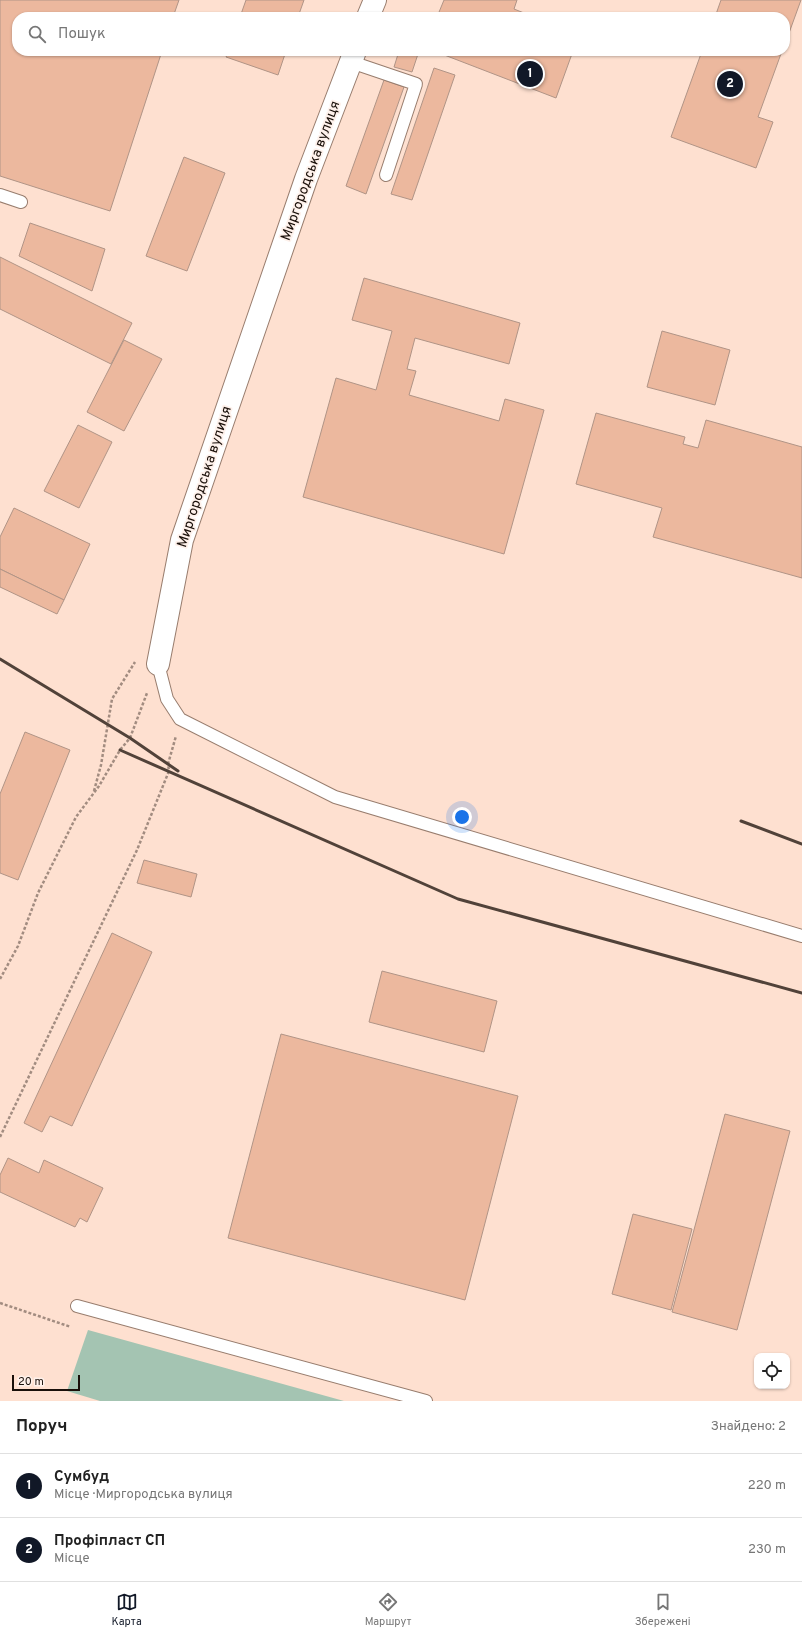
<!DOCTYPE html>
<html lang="uk">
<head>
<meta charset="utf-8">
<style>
  body { margin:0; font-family:Overpass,sans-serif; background:#f2f2f2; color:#222 }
  .controls { position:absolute; right:12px; bottom:12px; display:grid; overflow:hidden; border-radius:8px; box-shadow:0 1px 3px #0004 }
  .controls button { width:36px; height:36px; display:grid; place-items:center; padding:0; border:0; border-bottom:1px solid #e0e0e0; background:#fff; color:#222; font:20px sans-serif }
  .scale { position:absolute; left:12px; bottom:10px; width:68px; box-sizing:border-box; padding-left:4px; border:2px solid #190f09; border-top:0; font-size:11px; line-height:14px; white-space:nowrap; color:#190f09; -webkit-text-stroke:3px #fef1eb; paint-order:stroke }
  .you { position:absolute; left:462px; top:817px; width:14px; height:14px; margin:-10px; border:3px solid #fff; border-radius:50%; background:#1a73e8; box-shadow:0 0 0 6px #1a73e833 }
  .badge { display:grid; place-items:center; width:26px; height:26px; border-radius:50%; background:#111827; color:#fff; font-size:13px; font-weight:700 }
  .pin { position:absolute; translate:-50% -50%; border:2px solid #fff; box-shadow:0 1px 4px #0006 }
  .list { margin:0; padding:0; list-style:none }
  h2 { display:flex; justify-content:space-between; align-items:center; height:52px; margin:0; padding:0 16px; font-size:17px }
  h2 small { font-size:13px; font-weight:400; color:#767676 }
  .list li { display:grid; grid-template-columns:26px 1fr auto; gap:12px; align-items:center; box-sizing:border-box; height:64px; padding:0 16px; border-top:1px solid #e0e0e0 }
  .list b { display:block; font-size:15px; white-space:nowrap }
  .list p { margin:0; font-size:13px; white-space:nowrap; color:#767676 }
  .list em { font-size:13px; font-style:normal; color:#767676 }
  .icon { flex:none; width:22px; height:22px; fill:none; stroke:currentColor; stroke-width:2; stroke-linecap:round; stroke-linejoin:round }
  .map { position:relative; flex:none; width:802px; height:1401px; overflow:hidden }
  .search { position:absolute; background:#fff; box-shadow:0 1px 3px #0004; left:12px; right:12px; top:12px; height:44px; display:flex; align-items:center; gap:10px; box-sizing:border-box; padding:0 14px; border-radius:16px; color:#767676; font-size:15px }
  .sheet { height:180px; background:#fff }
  nav { display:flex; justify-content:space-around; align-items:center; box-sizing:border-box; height:56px; border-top:1px solid #e0e0e0; background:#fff; font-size:11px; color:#767676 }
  nav a { display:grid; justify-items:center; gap:2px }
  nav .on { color:#111827 }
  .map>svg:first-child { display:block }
</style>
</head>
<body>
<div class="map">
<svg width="802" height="1401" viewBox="0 0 802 1401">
  <rect width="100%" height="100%" fill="#fee0d0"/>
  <polygon fill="#a4c4b2" points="88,1330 344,1401 100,1401 67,1391"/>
  <g fill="#ecb89e" stroke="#b09486">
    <polygon points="0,0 179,0 173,17 17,17 17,51 162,51 110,211 0,176"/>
    <polygon points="246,0 304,0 298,17 240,17"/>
    <polygon points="444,0 517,0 514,9 534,17 437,17"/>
    <polygon points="721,0 801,0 785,44 785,17 715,17"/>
    <polygon points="229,51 286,51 278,75 226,57"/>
    <polygon points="399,51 419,51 412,72 394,67"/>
    <polygon points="434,51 573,51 556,98"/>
    <polygon points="702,51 782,51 758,117 773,122 756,168 671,137"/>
    <polygon points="434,68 455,75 412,200 391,194"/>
    <polygon points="384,80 404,87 366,194 346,186"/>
    <polygon points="184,157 225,173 187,271 146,256"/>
    <polygon points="30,223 105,249 92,291 19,256"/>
    <polygon points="0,257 132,323 111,364 0,309"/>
    <polygon points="364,278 520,323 509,364 415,338 407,369 416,371 409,395 499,421 505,399 544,410 504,554 303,497 336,378 376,390 392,331 352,320"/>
    <polygon points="662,331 730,350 715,405 647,387"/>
    <polygon points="124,340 162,359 124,431 87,412"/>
    <polygon points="596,413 685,437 683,444 698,448 706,420 802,447 802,578 653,537 662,508 576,484"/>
    <polygon points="78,425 112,442 79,508 44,491"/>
    <polygon points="14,508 90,544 64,600 0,569 0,537"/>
    <polygon points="0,569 64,600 57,614 0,587"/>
    <polygon points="25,732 70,750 18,880 0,873 0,794"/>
    <polygon points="144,860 197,874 191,897 137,883"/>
    <polygon points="112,933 152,952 72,1126 50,1116 42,1132 24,1123"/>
    <polygon points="382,971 497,1001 484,1052 369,1022"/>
    <polygon points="281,1034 518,1096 465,1300 228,1238"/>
    <polygon points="725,1114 790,1131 737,1330 672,1312"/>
    <polygon points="8,1158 39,1173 44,1160 103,1188 87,1222 80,1218 75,1227 0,1192 0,1175"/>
    <polygon points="633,1214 692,1229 671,1310 612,1294"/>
  </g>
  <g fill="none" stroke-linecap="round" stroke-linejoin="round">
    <g stroke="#987d6e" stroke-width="14">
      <g id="service">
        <polyline points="351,62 416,84 386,175"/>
        <polyline points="0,195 21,202"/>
        <polyline points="158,664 167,699 180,719 335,797 802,936"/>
        <polyline points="77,1306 426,1401"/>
      </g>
    </g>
    <g stroke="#987d6e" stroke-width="24">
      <g id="minor">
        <polyline points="368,17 375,0"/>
        <polyline points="158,664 182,540 306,179 355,51"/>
      </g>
    </g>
    <g stroke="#a28c80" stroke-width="2.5" stroke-dasharray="3 2" stroke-linecap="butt">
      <polyline points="94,791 101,765 112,699 135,662"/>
      <polyline points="0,979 18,946 38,893 76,817 99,786 120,750 130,738 147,693"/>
      <polyline points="0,1137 137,850 169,771 168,764 176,736"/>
      <polyline points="0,1303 71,1327"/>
    </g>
    <use href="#service" stroke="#fff" stroke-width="12"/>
    <use href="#minor" stroke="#fff" stroke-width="22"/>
    <g stroke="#514239" stroke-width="3">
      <polyline points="0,659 130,738 178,771"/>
      <polyline points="120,750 458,899 802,993"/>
      <polyline points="741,821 802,844"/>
    </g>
  </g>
  <g text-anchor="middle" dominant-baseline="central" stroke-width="3.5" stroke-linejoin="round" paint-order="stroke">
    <g font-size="14" fill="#190f09" stroke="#fef1eb">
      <text transform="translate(311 171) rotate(-70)">Миргородська вулиця</text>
      <text transform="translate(205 477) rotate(-72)">Миргородська вулиця</text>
    </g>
  </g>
</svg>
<div class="controls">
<button><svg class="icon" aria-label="locate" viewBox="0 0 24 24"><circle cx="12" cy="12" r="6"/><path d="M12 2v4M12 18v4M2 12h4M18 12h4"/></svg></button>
</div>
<div class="scale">20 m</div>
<div class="you"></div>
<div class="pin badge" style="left:530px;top:74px">1</div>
<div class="pin badge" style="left:730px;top:84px">2</div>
<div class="search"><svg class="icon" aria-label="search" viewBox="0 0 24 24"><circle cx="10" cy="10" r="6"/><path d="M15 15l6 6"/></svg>Пошук</div>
</div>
<section class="sheet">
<h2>Поруч<small>Знайдено: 2</small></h2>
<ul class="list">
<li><span class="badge">1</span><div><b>Сумбуд</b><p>Місце · Миргородська вулиця</p></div><em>220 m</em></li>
<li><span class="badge">2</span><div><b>Профіпласт СП</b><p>Місце</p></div><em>230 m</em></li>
</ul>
</section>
<nav>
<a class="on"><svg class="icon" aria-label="map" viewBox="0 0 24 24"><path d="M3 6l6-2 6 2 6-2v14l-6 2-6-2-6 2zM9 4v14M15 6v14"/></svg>Карта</a>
<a><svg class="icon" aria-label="directions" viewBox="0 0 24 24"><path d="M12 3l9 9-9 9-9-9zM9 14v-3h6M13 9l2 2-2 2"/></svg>Маршрут</a>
<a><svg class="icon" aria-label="saved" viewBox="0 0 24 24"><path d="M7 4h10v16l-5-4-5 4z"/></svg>Збережені</a>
</nav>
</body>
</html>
